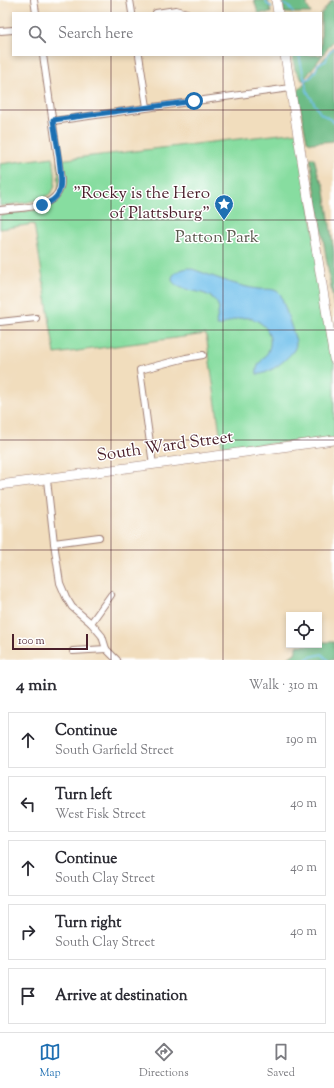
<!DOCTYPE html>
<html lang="en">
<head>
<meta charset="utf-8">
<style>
  body { margin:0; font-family:"Sorts Mill Goudy",serif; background:#f2f2f3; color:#2b2b33 }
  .controls { position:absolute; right:12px; bottom:12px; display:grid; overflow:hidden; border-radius:0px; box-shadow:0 2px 6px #0003 }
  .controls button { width:36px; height:36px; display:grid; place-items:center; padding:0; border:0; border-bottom:1px solid #e1e1e2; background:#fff; color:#2b2b33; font:20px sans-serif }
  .scale { position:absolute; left:12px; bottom:10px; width:76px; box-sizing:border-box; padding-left:4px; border:2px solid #4a1f2b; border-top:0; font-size:11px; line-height:14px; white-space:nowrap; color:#4a1f2b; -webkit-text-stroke:3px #fff; paint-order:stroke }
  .stop { position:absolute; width:12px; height:12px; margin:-9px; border:3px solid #1f6fb2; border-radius:50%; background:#fff }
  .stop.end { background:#1f6fb2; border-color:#fff; box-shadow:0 1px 4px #0008 }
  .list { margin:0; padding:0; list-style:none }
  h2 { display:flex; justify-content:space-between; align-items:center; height:52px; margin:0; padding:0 16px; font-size:17px }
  h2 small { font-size:13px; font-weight:400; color:#7c7c81 }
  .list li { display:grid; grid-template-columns:26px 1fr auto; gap:12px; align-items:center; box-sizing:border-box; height:56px; margin:0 8px 8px; padding:0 8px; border:1px solid #e1e1e2; border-radius:0px }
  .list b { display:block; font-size:15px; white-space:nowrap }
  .list p { margin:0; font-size:13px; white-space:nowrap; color:#7c7c81 }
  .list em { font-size:13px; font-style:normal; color:#7c7c81 }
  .icon { flex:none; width:22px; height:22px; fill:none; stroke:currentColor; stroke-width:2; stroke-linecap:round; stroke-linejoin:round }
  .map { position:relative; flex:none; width:334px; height:660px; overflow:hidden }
  .search { position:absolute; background:#fff; box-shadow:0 2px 6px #0003; left:12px; right:12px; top:12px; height:44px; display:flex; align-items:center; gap:10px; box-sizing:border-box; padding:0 14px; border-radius:0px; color:#7c7c81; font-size:15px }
  .sheet { height:372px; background:#fff }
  nav { display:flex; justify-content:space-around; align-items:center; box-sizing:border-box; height:56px; border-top:1px solid #e1e1e2; background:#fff; font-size:11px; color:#7c7c81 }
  nav a { display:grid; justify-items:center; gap:2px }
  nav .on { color:#1f6fb2 }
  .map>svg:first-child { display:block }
</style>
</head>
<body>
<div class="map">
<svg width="334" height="660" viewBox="0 0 334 660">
  <rect width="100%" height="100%" fill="#fff"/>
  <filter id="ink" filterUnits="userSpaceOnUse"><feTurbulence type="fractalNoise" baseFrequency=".025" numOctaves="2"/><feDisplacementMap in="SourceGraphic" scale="8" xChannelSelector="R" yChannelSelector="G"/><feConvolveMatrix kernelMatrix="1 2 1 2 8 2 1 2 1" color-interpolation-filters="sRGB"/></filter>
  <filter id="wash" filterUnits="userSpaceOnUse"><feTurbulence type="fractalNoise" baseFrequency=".012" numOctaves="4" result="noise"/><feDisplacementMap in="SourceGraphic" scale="16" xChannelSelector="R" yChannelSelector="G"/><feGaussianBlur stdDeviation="0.9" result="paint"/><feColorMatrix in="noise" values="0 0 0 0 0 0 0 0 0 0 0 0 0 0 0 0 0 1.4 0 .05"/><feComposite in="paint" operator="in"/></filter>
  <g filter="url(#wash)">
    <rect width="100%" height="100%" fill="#f1ddbd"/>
    <g fill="#87dda0" stroke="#687e66">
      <polygon points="298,132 334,359 334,439 222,447 206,334 55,354 34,224 0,229 0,215 40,209 42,205 59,192 58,160"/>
      <path d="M 53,157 C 54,166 57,179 54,188 C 50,202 13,204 0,206 L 0,164 Z"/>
    </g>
    <g fill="#6dbc86" stroke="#5c6e58">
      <polygon points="254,0 268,0 271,13 258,13"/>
      <polygon points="283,0 307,0 307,6 311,13 284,13"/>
      <polygon points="332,0 334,0 334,40 303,81 295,70 292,55 321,55 321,14"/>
      <polygon points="334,46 334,141 311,143 307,141 297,92"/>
      <polygon points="310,158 314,158 319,177 324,185 334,252 334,306"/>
      <polygon points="319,642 334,642 334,660 285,660 295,653 298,645 319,645"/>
    </g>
    <path fill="#70c0eb" stroke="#5d708b" d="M 189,268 C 211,275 235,286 258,289 C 267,290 275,287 281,295 L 296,341 C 296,344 296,347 294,350 C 288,359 267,376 257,374 C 255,366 262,361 266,355 C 274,343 270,329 259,322 C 245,313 232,320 220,326 L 217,326 L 216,322 L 219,309 C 215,288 186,294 175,284 C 165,276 182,268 189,268 Z"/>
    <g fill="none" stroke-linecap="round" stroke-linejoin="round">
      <g stroke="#70c0eb" stroke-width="1.5">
        <polyline points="266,0 267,4 272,7"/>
        <path d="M 281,5 C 286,4 291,7 293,13"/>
        <polyline points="299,55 307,91 320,113 334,122"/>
        <path d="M 304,79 C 312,80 316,71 318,64 L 326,61 L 328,53 L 334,48"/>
        <polyline points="305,660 310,657 322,654 328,660"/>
      </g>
    </g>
  </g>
  <g filter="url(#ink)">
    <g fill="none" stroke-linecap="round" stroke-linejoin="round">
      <g stroke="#9e7e74" stroke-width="8">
        <g id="street">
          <polyline points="34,0 36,13"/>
          <polyline points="130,0 132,13"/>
          <polyline points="156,13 176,10 187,13"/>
          <polyline points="0,31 13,30"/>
          <polyline points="139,55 147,107"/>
          <polyline points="53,121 290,88"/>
          <path d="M 0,210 C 23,207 61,210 61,180 L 43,55"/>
          <polyline points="0,322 36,318"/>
          <polyline points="153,465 140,370 186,358 203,355"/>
          <polyline points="47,480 54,543 60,583 66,597 72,607 91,623 102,636 106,649 117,660"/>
          <polyline points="54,543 99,537"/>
          <polyline points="91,623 111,595"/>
          <polyline points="73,651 106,649"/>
        </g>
      </g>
      <g stroke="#9e7e74" stroke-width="10">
        <g id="secondary">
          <polyline points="276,0 278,13"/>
          <polyline points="285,55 334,359"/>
          <polyline points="0,485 334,440"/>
        </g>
      </g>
      <use href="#street" stroke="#fff" stroke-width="6"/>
      <use href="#secondary" stroke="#fff" stroke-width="9"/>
    </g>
  </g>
  <g fill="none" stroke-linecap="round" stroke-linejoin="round" filter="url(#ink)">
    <path stroke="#1f6fb2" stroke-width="5" d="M 42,205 C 49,203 56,199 59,192 C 65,180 55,136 53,120 L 194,101"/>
  </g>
  <path fill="none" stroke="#4a1f2b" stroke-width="1" stroke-opacity="0.55" d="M 111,0 L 111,13M 223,0 L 223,13M 111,55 L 111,660M 223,55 L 223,660M 0,110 L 334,110M 0,220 L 334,220M 0,330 L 334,330M 0,440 L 334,440M 0,550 L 334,550"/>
  <defs>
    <g id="sight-pin" transform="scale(1)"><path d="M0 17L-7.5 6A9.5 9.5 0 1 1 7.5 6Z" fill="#1f6fb2" stroke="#fff"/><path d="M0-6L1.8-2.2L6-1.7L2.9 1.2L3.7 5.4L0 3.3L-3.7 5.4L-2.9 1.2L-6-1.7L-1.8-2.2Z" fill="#fff"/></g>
  </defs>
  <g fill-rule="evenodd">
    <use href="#sight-pin" x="224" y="204"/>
  </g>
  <g text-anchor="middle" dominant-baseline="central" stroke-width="3" stroke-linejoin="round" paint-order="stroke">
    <g font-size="17" fill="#4a1f2b" stroke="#fff" text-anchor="end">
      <text x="210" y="194">"Rocky is the Hero<tspan x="210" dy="20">of Plattsburg"</tspan></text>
    </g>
    <g font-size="17" fill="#5c584e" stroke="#fff">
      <text x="217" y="238">Patton Park</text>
    </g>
    <g font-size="17" fill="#4a1f2b" stroke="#fff">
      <text transform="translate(165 447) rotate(-8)">South Ward Street</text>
    </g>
  </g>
</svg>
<div class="controls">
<button><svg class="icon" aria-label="locate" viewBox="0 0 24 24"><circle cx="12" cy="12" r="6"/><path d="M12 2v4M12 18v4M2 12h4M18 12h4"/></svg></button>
</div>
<div class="scale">100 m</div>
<div class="stop" style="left:194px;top:101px"></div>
<div class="stop end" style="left:42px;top:205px"></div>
<div class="search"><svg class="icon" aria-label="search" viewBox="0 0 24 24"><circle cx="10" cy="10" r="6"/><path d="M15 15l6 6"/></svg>Search here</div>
</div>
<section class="sheet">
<h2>4 min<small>Walk · 310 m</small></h2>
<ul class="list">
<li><svg class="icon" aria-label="ahead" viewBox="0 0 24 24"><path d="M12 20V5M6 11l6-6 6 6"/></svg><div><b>Continue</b><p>South Garfield Street</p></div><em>190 m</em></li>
<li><svg class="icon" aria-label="left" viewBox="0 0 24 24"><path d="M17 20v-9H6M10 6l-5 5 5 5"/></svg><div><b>Turn left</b><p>West Fisk Street</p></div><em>40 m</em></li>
<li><svg class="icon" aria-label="ahead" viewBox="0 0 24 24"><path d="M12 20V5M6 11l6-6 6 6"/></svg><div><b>Continue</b><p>South Clay Street</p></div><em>40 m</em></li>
<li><svg class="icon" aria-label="right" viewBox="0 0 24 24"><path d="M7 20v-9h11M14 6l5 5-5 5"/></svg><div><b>Turn right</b><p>South Clay Street</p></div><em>40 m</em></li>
<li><svg class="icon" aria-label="arrive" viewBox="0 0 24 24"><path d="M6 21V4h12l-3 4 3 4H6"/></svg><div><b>Arrive at destination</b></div></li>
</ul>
</section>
<nav>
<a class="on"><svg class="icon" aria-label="map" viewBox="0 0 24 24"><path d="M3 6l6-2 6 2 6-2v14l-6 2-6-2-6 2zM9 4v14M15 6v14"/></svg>Map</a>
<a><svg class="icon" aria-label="directions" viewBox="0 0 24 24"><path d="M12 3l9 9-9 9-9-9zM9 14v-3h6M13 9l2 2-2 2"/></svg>Directions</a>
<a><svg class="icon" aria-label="saved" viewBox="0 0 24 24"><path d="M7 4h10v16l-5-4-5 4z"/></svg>Saved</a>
</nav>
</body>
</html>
